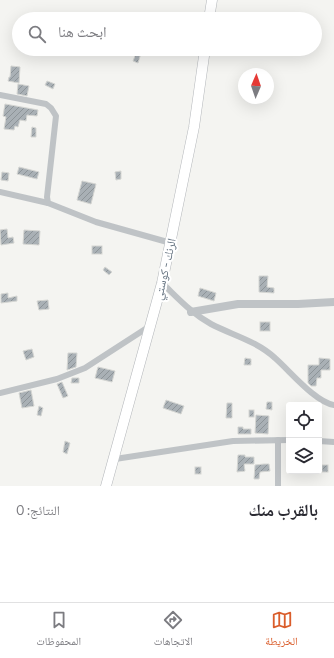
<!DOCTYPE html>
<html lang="ar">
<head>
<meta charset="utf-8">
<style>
  body { margin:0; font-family:Commissioner,"Noto Naskh Arabic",sans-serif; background:#f2f2f3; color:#2b2b33; direction:rtl }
  .controls { position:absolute; right:12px; bottom:12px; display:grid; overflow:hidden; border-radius:4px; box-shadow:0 4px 16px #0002 }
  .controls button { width:36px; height:36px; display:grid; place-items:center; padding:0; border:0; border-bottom:1px solid #e1e1e2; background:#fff; color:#2b2b33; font:20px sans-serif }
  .compass { position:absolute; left:238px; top:68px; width:36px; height:36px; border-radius:50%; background:#fff; box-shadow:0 4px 16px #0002; rotate:2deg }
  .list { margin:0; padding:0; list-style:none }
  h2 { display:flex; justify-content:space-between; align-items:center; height:52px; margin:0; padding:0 16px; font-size:17px }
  h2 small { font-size:13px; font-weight:400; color:#7c7c81 }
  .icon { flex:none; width:22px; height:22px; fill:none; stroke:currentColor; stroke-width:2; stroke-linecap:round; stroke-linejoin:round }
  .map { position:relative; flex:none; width:334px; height:486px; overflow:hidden; direction:ltr }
  .search { position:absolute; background:#fff; box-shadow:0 4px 16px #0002; left:12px; right:12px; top:12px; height:44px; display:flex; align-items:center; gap:10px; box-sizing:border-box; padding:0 14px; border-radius:22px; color:#7c7c81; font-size:15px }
  .sheet { height:116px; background:#fff }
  nav { display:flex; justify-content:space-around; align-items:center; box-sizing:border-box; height:56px; border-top:1px solid #e1e1e2; background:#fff; font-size:11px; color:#7c7c81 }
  nav a { display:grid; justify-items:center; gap:2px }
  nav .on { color:#da5d2b }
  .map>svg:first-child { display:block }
</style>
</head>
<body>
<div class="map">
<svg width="334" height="486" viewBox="0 0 334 486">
  <defs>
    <pattern id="building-hatch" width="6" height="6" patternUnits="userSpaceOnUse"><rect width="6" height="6" fill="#a9b0b5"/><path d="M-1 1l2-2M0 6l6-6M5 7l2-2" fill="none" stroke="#8d9498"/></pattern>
  </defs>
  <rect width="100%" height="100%" fill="#f4f4f1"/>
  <g fill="url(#building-hatch)" stroke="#d5d6d3">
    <polygon points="137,51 141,53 138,63 133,61"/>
    <polygon points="11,66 20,67 19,83 8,81 9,77 10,77"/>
    <polygon points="47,81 55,84 53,89 45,85"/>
    <polygon points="18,84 29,86 27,96 17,94"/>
    <polygon points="5,104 38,110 37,116 27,115 26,121 20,120 18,127 15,126 14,130 4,129 6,117 3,116"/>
    <polygon points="32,127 36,128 36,137 31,137"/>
    <polygon points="19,167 39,172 37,179 17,174"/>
    <polygon points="121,171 121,179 116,180 115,172"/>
    <polygon points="2,172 9,173 8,181 1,180"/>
    <polygon points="82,181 96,184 91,204 77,200"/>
    <polygon points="7,229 8,238 13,237 14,243 1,245 0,230"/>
    <polygon points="24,230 40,231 39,245 23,244"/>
    <rect x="92" y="246" width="10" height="8"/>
    <polygon points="105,267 112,272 109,275 103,270"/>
    <polygon points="259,276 268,276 267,287 274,288 274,293 259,292"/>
    <polygon points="200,288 216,293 214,301 198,296"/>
    <polygon points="8,293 8,298 17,296 17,301 1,303 1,294"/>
    <polygon points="48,300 49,309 39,310 37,301"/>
    <rect x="260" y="322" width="10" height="9"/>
    <polygon points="32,349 34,357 26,360 23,351"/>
    <polygon points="68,353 77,353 76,367 67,370"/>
    <polygon points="245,358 251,359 251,365 244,365"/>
    <polygon points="319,358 330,359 330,370 321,370 321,378 317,378 316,386 311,386 308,383 308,365 319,365"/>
    <polygon points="98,367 115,371 112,382 95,378"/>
    <polygon points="72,378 79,378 79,383 71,383"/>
    <polygon points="62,382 68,396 63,398 57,384"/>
    <polygon points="31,390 34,406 22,408 19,393"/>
    <polygon points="166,400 184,406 181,414 163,408"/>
    <polygon points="267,402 272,402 272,410 266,409"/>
    <polygon points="227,403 232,403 232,418 226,418"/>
    <polygon points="39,406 43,408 41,416 37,415"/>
    <rect x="249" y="410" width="5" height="7"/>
    <polygon points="256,415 269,416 268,434 255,433"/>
    <polygon points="238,427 243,427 243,429 251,429 251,434 238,434"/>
    <polygon points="65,441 70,443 67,454 63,452"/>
    <polygon points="238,455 245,455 245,457 254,457 254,464 244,464 245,471 237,472"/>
    <polygon points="264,464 269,464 270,471 260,472 259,479 254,479 255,465"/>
    <rect x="322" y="465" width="6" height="7"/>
    <rect x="195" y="467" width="6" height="7"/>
  </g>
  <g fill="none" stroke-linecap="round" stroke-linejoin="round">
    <g stroke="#b3b6ba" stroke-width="11">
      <g id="primary">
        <polyline points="209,19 212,0"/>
        <polyline points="106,486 162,283 194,127 205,49"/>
      </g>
    </g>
    <g stroke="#bfc3c6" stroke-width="6">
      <polyline points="0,95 46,104 51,108 56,116 47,197 48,203 96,222 171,243"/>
      <polyline points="0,192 48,203"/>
      <path d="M 162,283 C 178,298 191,313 211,324 C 232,335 257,341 275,358 C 290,371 315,402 334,405"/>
      <polyline points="0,393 57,379 85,368 150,326"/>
      <polyline points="319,441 334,442"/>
      <polyline points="115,459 233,441 289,440"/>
      <polyline points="278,486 278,440"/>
    </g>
    <polyline stroke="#bfc3c6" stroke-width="8" points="191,312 238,304 298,304 334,302"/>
    <use href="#primary" stroke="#fff" stroke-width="10"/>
  </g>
  <g text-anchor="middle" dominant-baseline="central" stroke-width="4" stroke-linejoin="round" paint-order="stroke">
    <g font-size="12" fill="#657380" stroke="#fff">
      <text transform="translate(164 269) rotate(-77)">الرنك - كوستي</text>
    </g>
  </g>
</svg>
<div class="controls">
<button><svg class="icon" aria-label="locate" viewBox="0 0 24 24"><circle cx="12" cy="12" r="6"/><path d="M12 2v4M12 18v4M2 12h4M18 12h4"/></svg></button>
<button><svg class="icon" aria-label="layers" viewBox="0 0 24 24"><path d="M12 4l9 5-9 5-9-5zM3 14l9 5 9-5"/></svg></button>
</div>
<svg class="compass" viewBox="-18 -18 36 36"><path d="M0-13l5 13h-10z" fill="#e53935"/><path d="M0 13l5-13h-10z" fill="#7c7c81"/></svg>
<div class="search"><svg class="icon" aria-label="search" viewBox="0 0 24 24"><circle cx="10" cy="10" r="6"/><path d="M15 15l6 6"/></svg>ابحث هنا</div>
</div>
<section class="sheet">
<h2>بالقرب منك<small>النتائج: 0</small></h2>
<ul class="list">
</ul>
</section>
<nav>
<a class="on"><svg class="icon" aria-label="map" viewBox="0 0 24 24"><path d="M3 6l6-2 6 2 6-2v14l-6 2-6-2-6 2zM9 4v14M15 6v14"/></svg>الخريطة</a>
<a><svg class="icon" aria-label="directions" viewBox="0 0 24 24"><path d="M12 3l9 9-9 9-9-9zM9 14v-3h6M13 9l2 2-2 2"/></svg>الاتجاهات</a>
<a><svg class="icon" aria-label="saved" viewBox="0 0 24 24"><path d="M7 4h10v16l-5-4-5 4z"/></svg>المحفوظات</a>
</nav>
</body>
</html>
